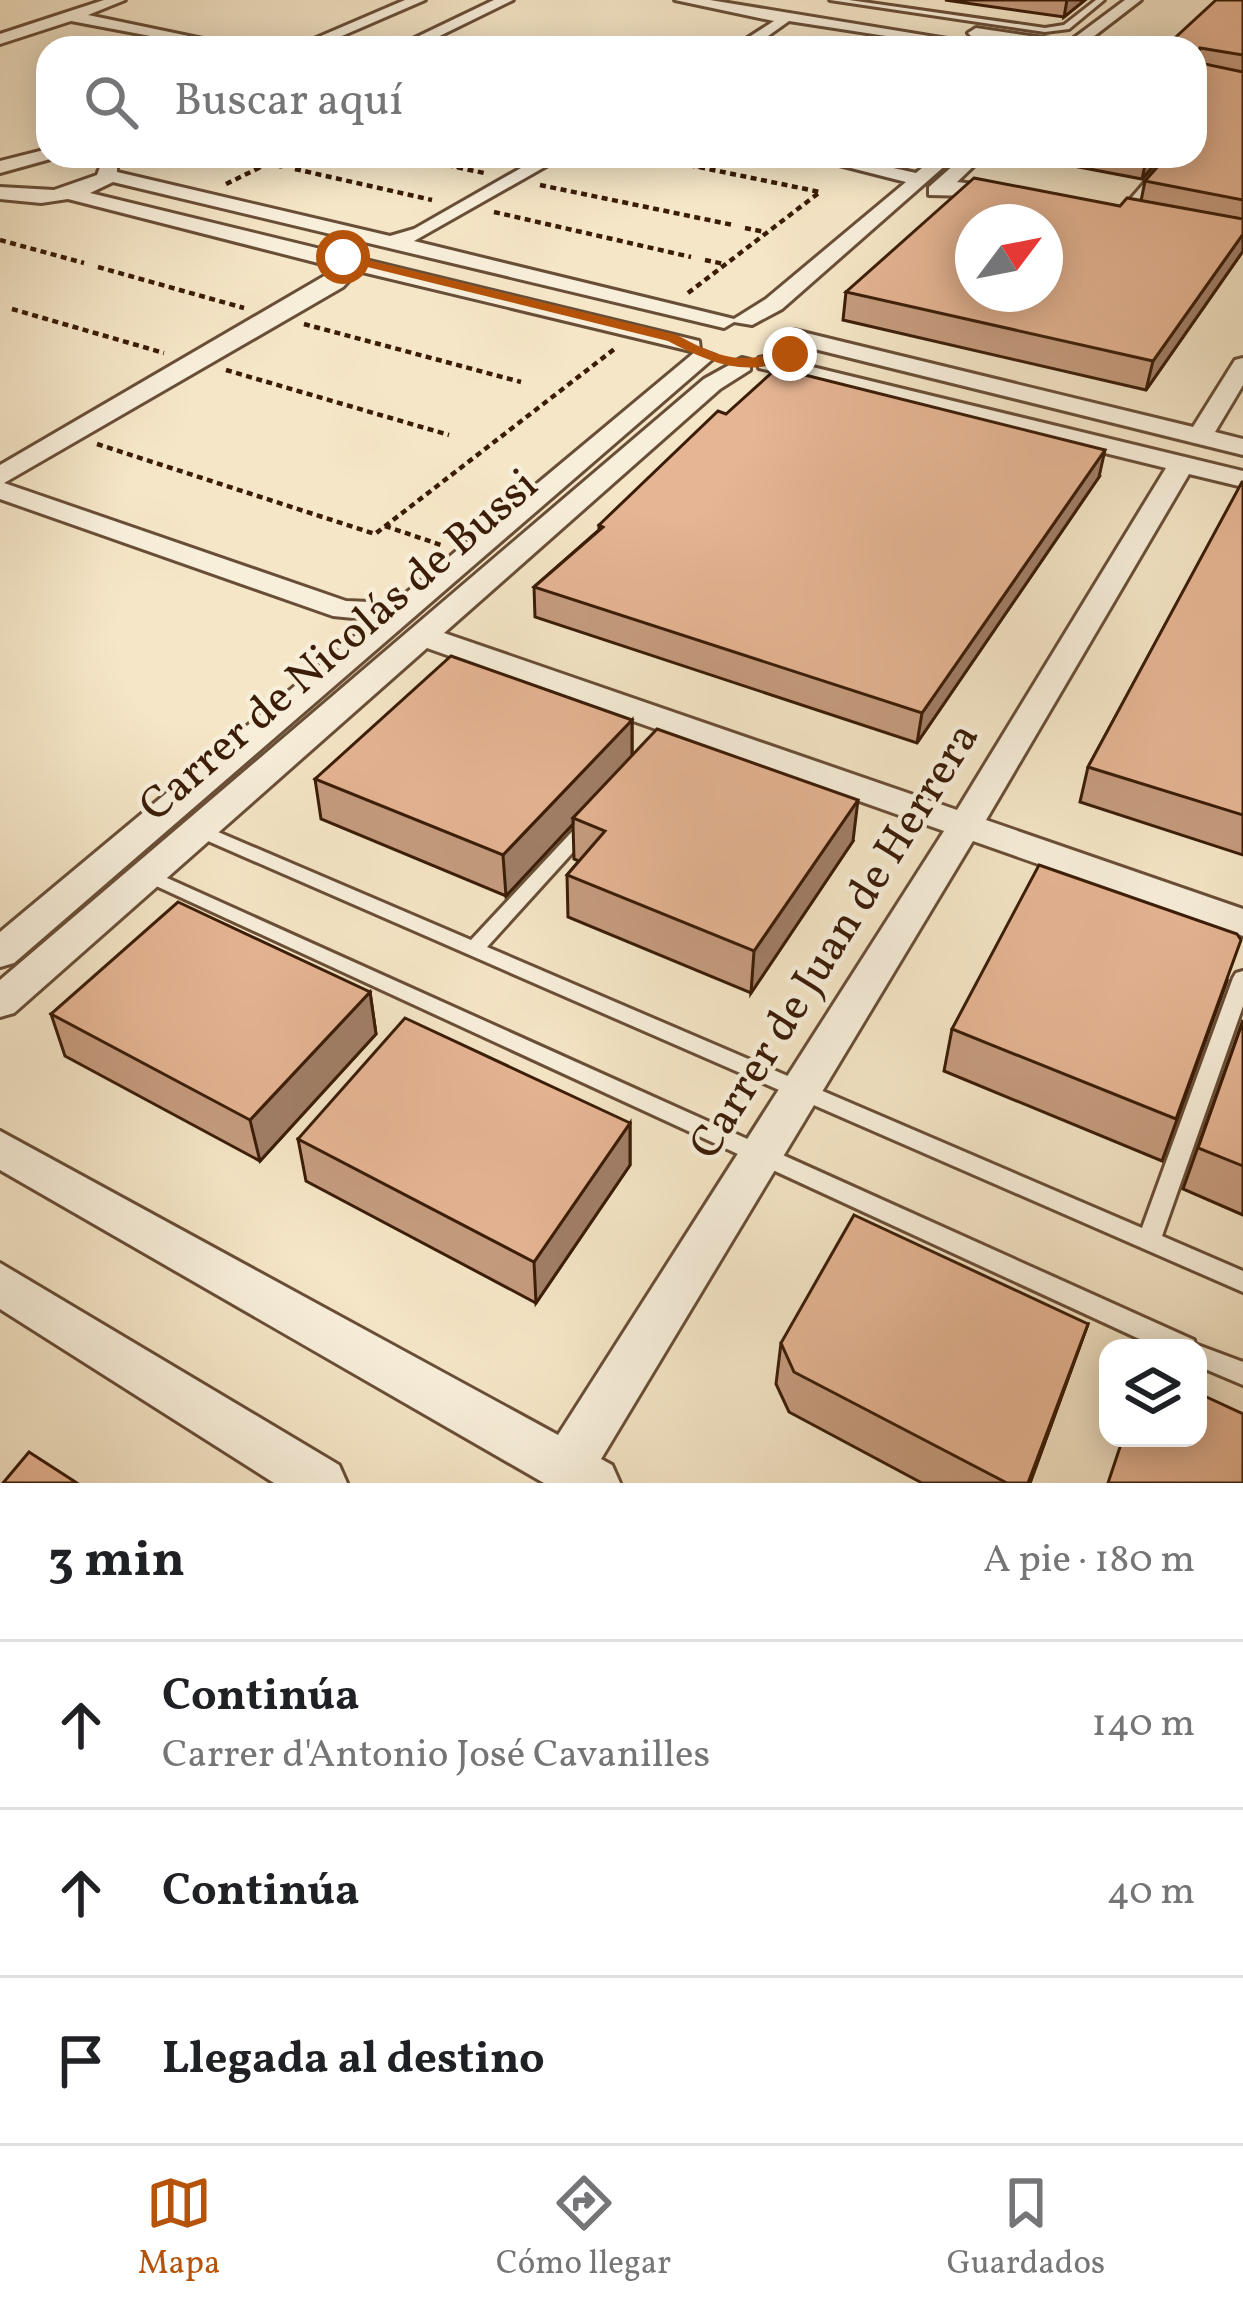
<!DOCTYPE html>
<html lang="es">
<head>
<meta charset="utf-8">
<style>
  body { margin:0; font-family:Vollkorn,serif; background:#f6f6f6; color:#202124 }
  .controls { position:absolute; right:36px; bottom:36px; display:grid; overflow:hidden; border-radius:24px; box-shadow:0 6px 30px #0003 }
  .controls button { width:108px; height:108px; display:grid; place-items:center; padding:0; border:0; border-bottom:3px solid #e0e0e0; background:#fff; color:#202124; font:60px sans-serif }
  .compass { position:absolute; left:955px; top:204px; width:108px; height:108px; border-radius:50%; background:#fff; box-shadow:0 6px 30px #0003; rotate:58deg }
  .stop { position:absolute; width:36px; height:36px; margin:-27px; border:9px solid #b45309; border-radius:50%; background:#fff }
  .stop.end { background:#b45309; border-color:#fff; box-shadow:0 3px 12px #0008 }
  .list { margin:0; padding:0; list-style:none }
  h2 { display:flex; justify-content:space-between; align-items:center; height:156px; margin:0; padding:0 48px; font-size:51px }
  h2 small { font-size:39px; font-weight:400; color:#757577 }
  .list li { display:grid; grid-template-columns:78px 1fr auto; gap:36px; align-items:center; box-sizing:border-box; height:168px; padding:0 48px; border-top:3px solid #e0e0e0 }
  .list b { display:block; font-size:45px; white-space:nowrap }
  .list p { margin:0; font-size:39px; white-space:nowrap; color:#757577 }
  .list em { font-size:39px; font-style:normal; color:#757577 }
  .icon { flex:none; width:66px; height:66px; fill:none; stroke:currentColor; stroke-width:2; stroke-linecap:round; stroke-linejoin:round }
  .map { position:relative; flex:none; width:1243px; height:1483px; overflow:hidden }
  .search { position:absolute; background:#fff; box-shadow:0 6px 30px #0003; left:36px; right:36px; top:36px; height:132px; display:flex; align-items:center; gap:30px; box-sizing:border-box; padding:0 42px; border-radius:36px; color:#757577; font-size:45px }
  .sheet { height:660px; background:#fff }
  nav { display:flex; justify-content:space-around; align-items:center; box-sizing:border-box; height:168px; border-top:3px solid #e0e0e0; background:#fff; font-size:33px; color:#757577 }
  nav a { display:grid; justify-items:center; gap:6px }
  nav .on { color:#b45309 }
  .map>svg:first-child { display:block }
</style>
</head>
<body>
<div class="map">
<svg width="1243" height="1483" viewBox="0 0 1243 1483">
  <rect width="100%" height="100%" fill="#f5e6c7"/>
  <filter id="stains"><feTurbulence type="fractalNoise" baseFrequency=".00167" numOctaves="4"/><feColorMatrix values="0 0 0 0 .2 0 0 0 0 .09 0 0 0 0 .02 0 0 0 .5 -.17"/></filter>
  <radialGradient id="worn" r=".72"><stop offset=".6" stop-color="#630" stop-opacity="0"/><stop offset="1" stop-color="#630" stop-opacity=".3"/></radialGradient>
  <g fill="none" stroke-linecap="round" stroke-linejoin="round">
    <g stroke="#694e37" stroke-width="6">
      <g id="lane">
        <polygon points="830,0 849,0 1045,28 1064,25 1096,0 1104,0 1069,29 1045,32"/>
        <polygon points="1168,156 1178,156 1126,215 1120,215 1120,211"/>
        <polygon points="588,819 594,821 597,825 594,829 487,947 1142,1228 1233,978 1236,973 1243,971 1243,1006 1162,1236 1243,1271 1243,1292 192,834 189,830 198,824 204,826 471,940 582,821"/>
        <polygon points="147,869 1194,1340 1195,1344 1243,1362 1243,1385 1198,1366 1198,1348 1159,1348 141,879 138,875 141,871"/>
      </g>
    </g>
    <g stroke="#694e37" stroke-width="6">
      <g id="street">
        <polygon points="104,0 125,0 88,15 246,48 214,48 71,21 0,44 0,34"/>
        <polygon points="405,0 425,0 314,48 293,48"/>
        <polygon points="494,0 513,0 415,48 394,48"/>
        <polygon points="675,0 710,0 1002,48 964,48 789,21 751,48 732,48 774,21"/>
        <polygon points="1125,0 1141,0 1080,47 1070,47 1070,41"/>
        <polygon points="976,28 1057,40 1065,45 1046,48 971,36 968,33"/>
        <polygon points="48,149 48,156 54,158 0,173 0,161"/>
        <path d="M 80,156 L 117,160 L 117,172 L 390,236 L 414,229 L 542,156 L 564,156 L 414,241 L 734,319 L 766,299 L 906,182 L 804,156 L 839,156 L 916,173 L 936,156 L 956,156 L 782,309 L 752,325 L 734,322 L 724,328 L 113,182 L 90,193 L 699,341 L 700,350 L 716,356 L 14,963 L 0,967 L 0,932 L 374,620 L 333,616 L 0,499 L 0,465 L 338,268 L 68,199 L 41,203 L 0,199 L 0,187 L 54,190 L 97,175 L 100,167 ZM 358,271 L 695,352 L 394,603 L 346,601 L 4,483 L 343,287 Z"/>
        <polygon points="964,156 984,156 957,182 1018,189 1018,197 929,195 929,187"/>
        <polygon points="794,330 1193,427 1235,360 1243,358 1243,385 1215,432 1243,439 1243,455 786,342 783,337"/>
        <polygon points="767,356 1243,471 1243,487 1189,474 986,820 1243,909 1243,936 973,841 601,1459 612,1465 620,1483 544,1483 0,1170 0,1131 558,1435 944,831 427,648 14,1013 0,1017 0,980 704,379 742,358 750,360 750,370 720,389 444,633 957,810 1166,468 759,368 759,358"/>
        <polygon points="0,1263 339,1465 347,1483 274,1483 0,1309"/>
      </g>
    </g>
    <g stroke="#3a1c07" stroke-width="3" stroke-dasharray="4.5 3" stroke-linecap="butt">
      <polyline points="245,156 283,167"/>
      <polyline points="405,156 461,168"/>
      <polyline points="645,156 704,168"/>
      <polyline points="259,168 271,162"/>
    </g>
    <g stroke="#3a1c07" stroke-width="4.5" stroke-dasharray="6 4.5" stroke-linecap="butt">
      <polyline points="276,165 283,167"/>
      <polyline points="447,165 484,173"/>
      <polyline points="295,169 432,200"/>
      <polyline points="226,184 265,165"/>
      <polyline points="540,185 733,225"/>
      <polyline points="494,212 691,257"/>
      <polyline points="745,228 765,232"/>
      <polyline points="0,240 84,263"/>
      <polyline points="705,260 724,264"/>
      <polyline points="98,267 244,308"/>
      <polyline points="688,293 820,192 689,165"/>
      <polyline points="12,309 164,353"/>
      <polyline points="304,324 521,382"/>
      <polyline points="226,370 449,435"/>
      <polyline points="97,444 375,534 617,347"/>
      <polyline points="385,526 444,546"/>
    </g>
    <use href="#lane" fill="#f8efdb" fill-rule="evenodd"/>
    <use href="#street" fill="#f8efdb" fill-rule="evenodd"/>
  </g>
  <g fill="#c69c7f" stroke="#3a1c07" stroke-width="3">
    <polygon points="945,0 1085,0 1064,17"/>
    <polygon points="1243,0 1243,251 1146,390 843,320 846,292 1141,201 1145,181 1195,156 1195,48"/>
    <polygon points="1021,156 1162,156 1142,179"/>
    <polygon points="1099,477 917,743 535,617 534,587 599,530 599,525"/>
    <polygon points="1243,482 1243,855 1080,802 1088,767"/>
    <polygon points="632,720 632,755 853,841 751,993 568,917 567,875 579,861 574,859 573,824 506,896 321,819 315,779"/>
    <polygon points="1227,981 1162,1161 944,1071 952,1029"/>
    <polygon points="370,992 376,1034 260,1161 65,1056 51,1014"/>
    <polygon points="1243,1020 1243,1215 1183,1189"/>
    <polygon points="630,1123 630,1165 536,1303 306,1181 298,1139"/>
    <polygon points="1088,1324 1030,1483 922,1483 789,1412 776,1384 781,1343"/>
  </g>
  <g fill="#a17f68" stroke="#3a1c07" stroke-width="3">
    <polygon points="1067,0 1085,0 1064,17"/>
    <polygon points="1147,156 1162,156 1142,179"/>
    <polygon points="1243,234 1243,251 1146,390 1153,361"/>
    <polygon points="1105,450 1099,477 917,743 922,713"/>
    <polygon points="632,720 632,760 573,818 573,824 506,896 503,855"/>
    <polygon points="858,800 853,841 751,993 754,951"/>
    <polygon points="370,992 376,1034 260,1161 250,1120"/>
    <polygon points="630,1123 630,1165 536,1303 534,1262"/>
    <polygon points="1088,1324 1030,1483 1028,1483"/>
  </g>
  <g fill="#e6b594" stroke="#3a1c07" stroke-width="3" fill-rule="evenodd">
    <polygon points="1216,0 1243,0 1243,55 1200,48 1195,62 1243,72 1243,200 1145,181 1167,156 1195,156 1195,48 1164,48"/>
    <path d="M 974,178 L 1120,206 L 1127,198 L 1243,219 L 1243,234 L 1153,361 L 846,292 ZM 973,222 L 1045,222 L 1045,294 L 973,294 Z"/>
    <polygon points="777,368 1105,450 922,713 534,587 603,527 599,525 718,411 726,414"/>
    <polygon points="1242,482 1243,482 1243,815 1088,767"/>
    <polygon points="451,656 632,720 503,855 315,779"/>
    <polygon points="657,729 858,800 754,951 567,875 605,831 573,818"/>
    <polygon points="1039,865 1237,934 1241,940 1176,1119 952,1029"/>
    <polygon points="178,902 370,992 250,1120 51,1014"/>
    <polygon points="405,1018 630,1123 534,1262 298,1139"/>
    <polygon points="1243,1021 1243,1166 1198,1148"/>
    <polygon points="854,1215 1088,1324 1028,1483 1007,1483 794,1372 781,1343"/>
    <polygon points="1198,1393 1243,1414 1243,1483 1108,1483 1123,1438 1198,1438"/>
    <polygon points="29,1452 77,1483 3,1483"/>
  </g>
  <path fill="#b45309" d="M 343,254 L 677,335 C 724,360 739,364 790,350 L 797,354 C 752,381 710,363 668,341 L 339,260 Z"/>
  <g text-anchor="middle" dominant-baseline="central" stroke-width="9" stroke-linejoin="round" paint-order="stroke">
    <g font-size="45" fill="#3a1c07" stroke="#f8efdb">
      <text transform="translate(340 647) rotate(-41)">Carrer de Nicolás de Bussi</text>
      <text transform="translate(836 942) rotate(-58)">Carrer de Juan de Herrera</text>
    </g>
  </g>
  <rect width="100%" height="100%" filter="url(#stains)"/>
  <rect width="100%" height="100%" fill="url(#worn)"/>
</svg>
<div class="controls">
<button><svg class="icon" aria-label="layers" viewBox="0 0 24 24"><path d="M12 4l9 5-9 5-9-5zM3 14l9 5 9-5"/></svg></button>
</div>
<svg class="compass" viewBox="-18 -18 36 36"><path d="M0-13l5 13h-10z" fill="#e53935"/><path d="M0 13l5-13h-10z" fill="#757577"/></svg>
<div class="stop" style="left:343px;top:257px"></div>
<div class="stop end" style="left:790px;top:354px"></div>
<div class="search"><svg class="icon" aria-label="search" viewBox="0 0 24 24"><circle cx="10" cy="10" r="6"/><path d="M15 15l6 6"/></svg>Buscar aquí</div>
</div>
<section class="sheet">
<h2>3 min<small>A pie · 180 m</small></h2>
<ul class="list">
<li><svg class="icon" aria-label="ahead" viewBox="0 0 24 24"><path d="M12 20V5M6 11l6-6 6 6"/></svg><div><b>Continúa</b><p>Carrer d'Antonio José Cavanilles</p></div><em>140 m</em></li>
<li><svg class="icon" aria-label="ahead" viewBox="0 0 24 24"><path d="M12 20V5M6 11l6-6 6 6"/></svg><div><b>Continúa</b></div><em>40 m</em></li>
<li><svg class="icon" aria-label="arrive" viewBox="0 0 24 24"><path d="M6 21V4h12l-3 4 3 4H6"/></svg><div><b>Llegada al destino</b></div></li>
</ul>
</section>
<nav>
<a class="on"><svg class="icon" aria-label="map" viewBox="0 0 24 24"><path d="M3 6l6-2 6 2 6-2v14l-6 2-6-2-6 2zM9 4v14M15 6v14"/></svg>Mapa</a>
<a><svg class="icon" aria-label="directions" viewBox="0 0 24 24"><path d="M12 3l9 9-9 9-9-9zM9 14v-3h6M13 9l2 2-2 2"/></svg>Cómo llegar</a>
<a><svg class="icon" aria-label="saved" viewBox="0 0 24 24"><path d="M7 4h10v16l-5-4-5 4z"/></svg>Guardados</a>
</nav>
</body>
</html>
